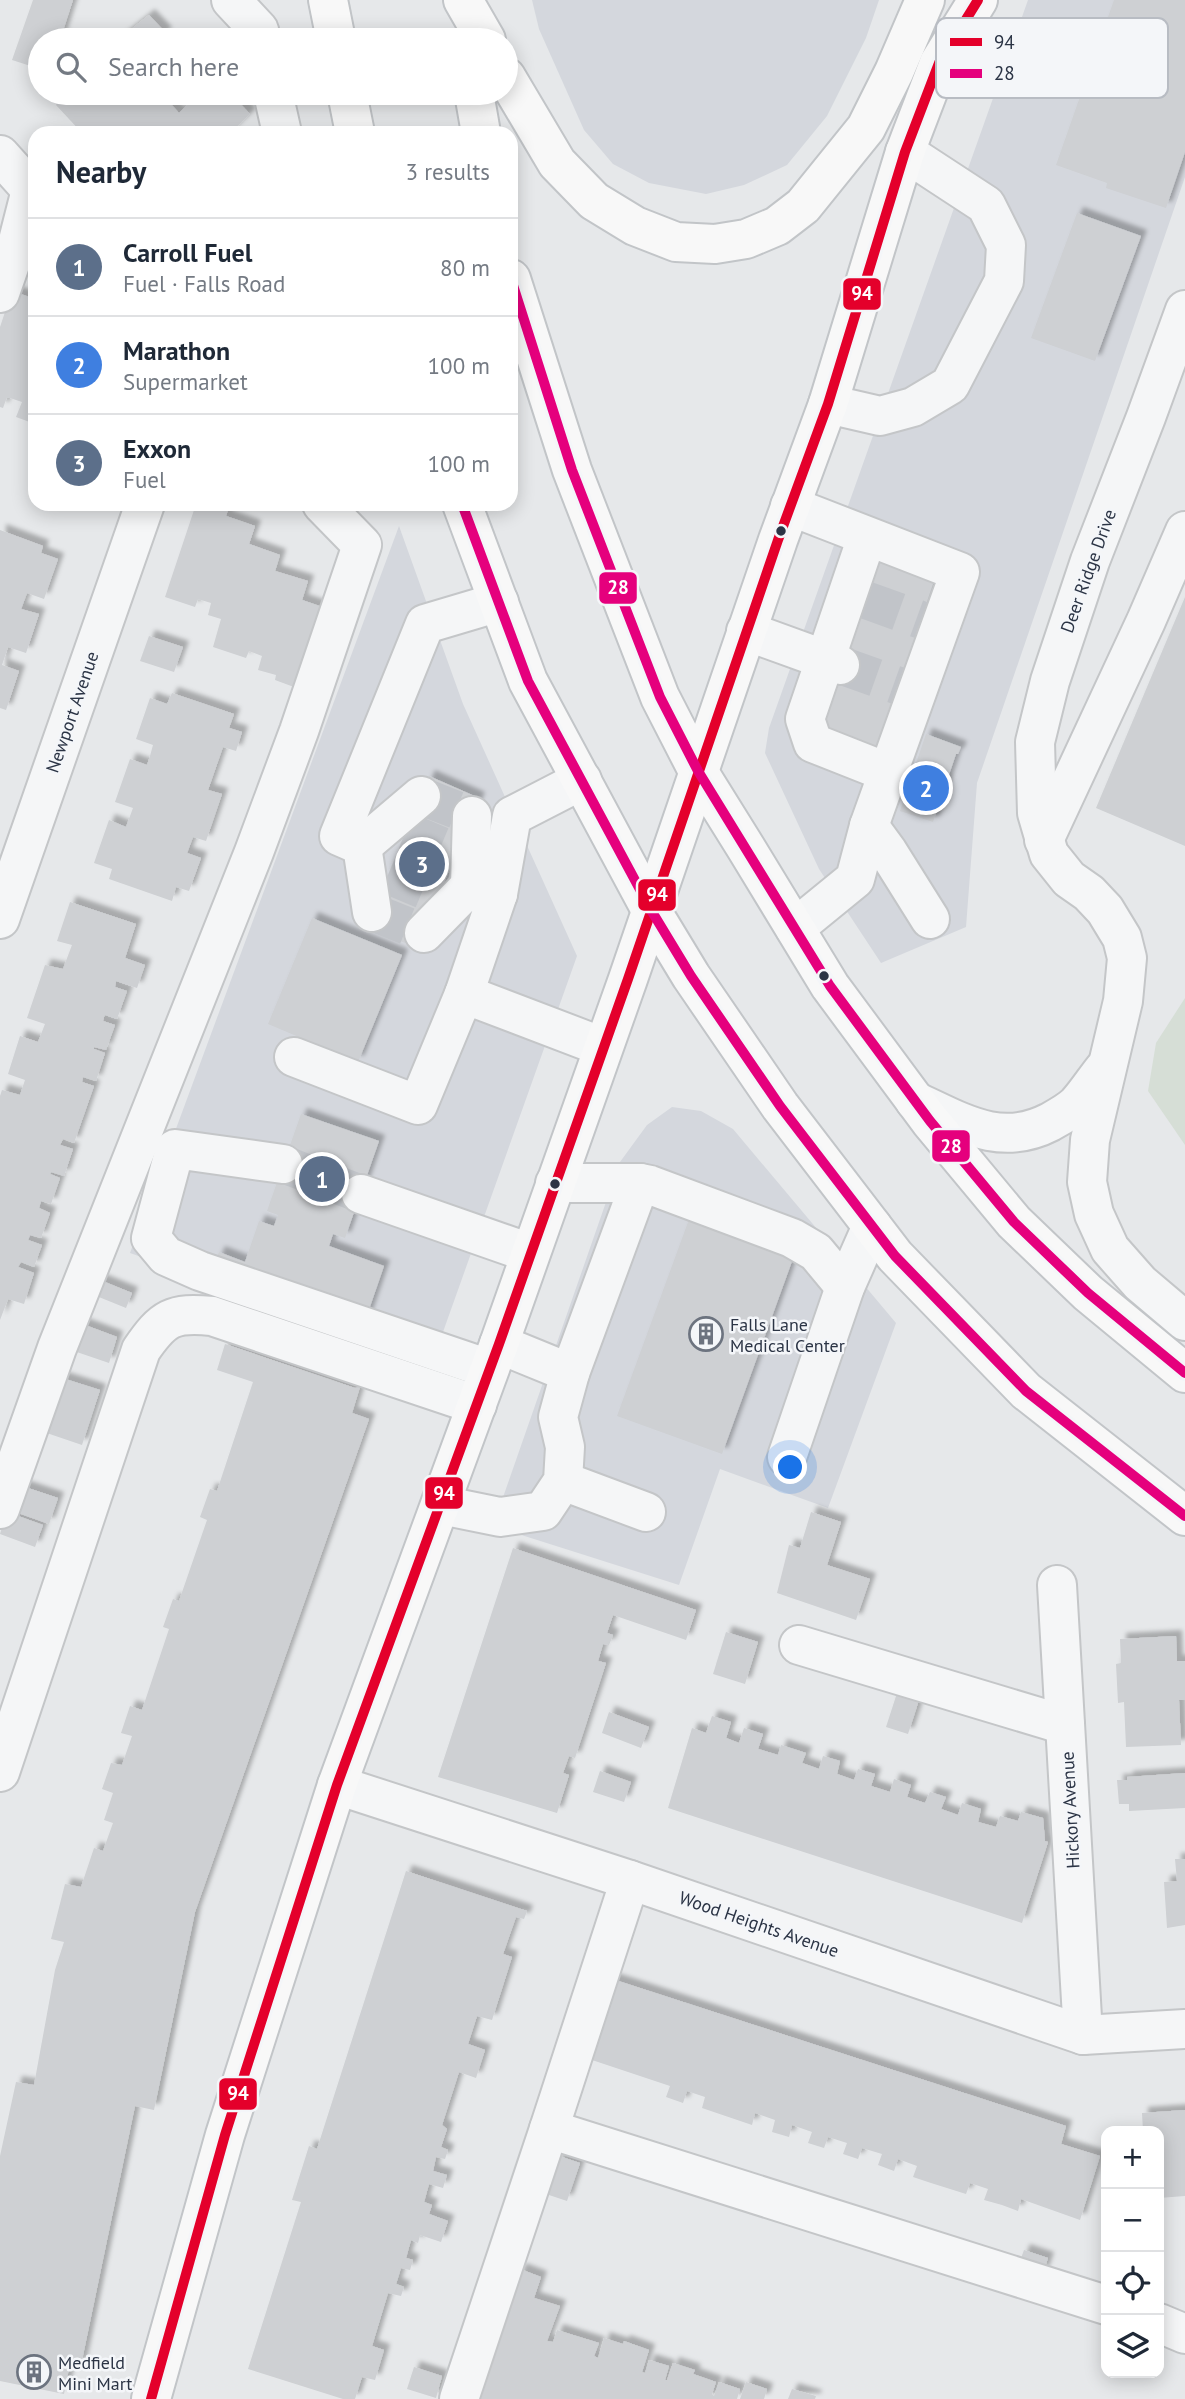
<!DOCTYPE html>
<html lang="en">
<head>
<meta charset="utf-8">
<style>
  body { margin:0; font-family:"PT Sans",sans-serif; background:#f6f6f7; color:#1f2937 }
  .controls { position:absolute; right:21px; bottom:21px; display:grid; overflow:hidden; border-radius:14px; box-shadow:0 4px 18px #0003 }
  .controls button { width:63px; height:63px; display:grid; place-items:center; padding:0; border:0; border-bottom:2px solid #e0e1e3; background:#fff; color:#1f2937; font:35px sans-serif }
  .you { position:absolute; left:791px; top:1468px; width:24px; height:24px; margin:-18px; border:5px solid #fff; border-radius:50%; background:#1a73e8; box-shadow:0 0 0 10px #1a73e833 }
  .badge { display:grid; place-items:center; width:46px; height:46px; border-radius:50%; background:#6c737f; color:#fff; font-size:23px; font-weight:700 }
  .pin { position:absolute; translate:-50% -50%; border:4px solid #fff; box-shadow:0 2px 7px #0006 }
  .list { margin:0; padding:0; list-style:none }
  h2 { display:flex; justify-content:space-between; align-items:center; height:91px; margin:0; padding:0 28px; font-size:30px }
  h2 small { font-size:23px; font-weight:400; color:#747a83 }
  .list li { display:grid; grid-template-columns:46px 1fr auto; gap:21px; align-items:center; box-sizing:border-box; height:98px; padding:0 28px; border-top:2px solid #e0e1e3 }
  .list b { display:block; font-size:26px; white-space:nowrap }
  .list p { margin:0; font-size:23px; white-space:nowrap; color:#747a83 }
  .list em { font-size:23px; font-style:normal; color:#747a83 }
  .icon { flex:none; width:38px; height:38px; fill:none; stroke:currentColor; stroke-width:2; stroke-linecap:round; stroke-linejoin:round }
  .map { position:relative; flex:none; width:1185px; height:2399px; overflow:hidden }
  .search { position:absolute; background:#fff; box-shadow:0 4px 18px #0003; left:28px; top:28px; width:490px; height:77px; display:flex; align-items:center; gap:18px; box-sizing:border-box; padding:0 24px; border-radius:38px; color:#747a83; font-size:26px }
  .panel { position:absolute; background:#fff; box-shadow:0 4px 18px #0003; left:28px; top:126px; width:490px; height:385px; border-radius:21px }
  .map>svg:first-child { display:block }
</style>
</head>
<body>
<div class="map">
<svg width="1185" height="2399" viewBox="0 0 1185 2399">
  <defs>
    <filter id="shadow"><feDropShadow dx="6" dy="-6" stdDeviation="2" flood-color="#0004"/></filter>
  </defs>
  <rect width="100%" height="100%" fill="#e6e8ea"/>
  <g fill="#d4d7dd">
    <polygon points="532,0 879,0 866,38 827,116 787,165 744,185 706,194 649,183 613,164 584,130 539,29"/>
    <polygon points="1028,0 1185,0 1185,177 977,783 966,927 881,963 819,869 765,753 769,728"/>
    <polygon points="399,526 463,704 577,956 433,1360 130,1253"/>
    <polygon points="672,1107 701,1111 733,1129 896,1323 828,1508 720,1469 679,1585 493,1526 620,1162 647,1125"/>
  </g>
  <polygon fill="#d6ded6" points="1185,998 1185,1145 1148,1091 1156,1043"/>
  <g fill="#ced0d3" filter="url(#shadow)">
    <polygon points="33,0 73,0 60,40 40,40 40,69 12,60"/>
    <polygon points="1114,0 1185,0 1185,152 1166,208 1106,188 1107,183 1056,165"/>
    <polygon points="149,15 166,33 159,40 118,40"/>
    <polygon points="63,93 178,93 169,102 179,113 199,93 230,93 250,114 230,133 82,133 56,105"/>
    <polygon points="1077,213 1141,236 1095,361 1031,338"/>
    <polygon points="12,291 35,299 35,424 16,417 22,402 7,397 3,408 0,407 0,327"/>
    <polygon points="196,504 230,504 226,516 255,526 249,544 280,555 275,571 308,581 302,600 331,610 302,690 275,680 276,675 258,670 262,656 249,651 246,658 213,647 221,619 208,615 211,603 198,599 195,607 165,597"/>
    <polygon points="0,530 43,546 41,553 58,559 44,599 27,593 21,609 39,614 26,653 8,647 2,665 19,671 6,710 0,708"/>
    <polygon points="877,555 936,575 878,748 818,729"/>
    <polygon points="1185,597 1185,846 1096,808"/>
    <polygon points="149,636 183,647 174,672 140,661"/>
    <polygon points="172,693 234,714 229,728 242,732 236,751 223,747 208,790 222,794 206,841 193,837 187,853 201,858 189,891 176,887 172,901 109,879 112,869 94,863 109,820 126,827 133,808 115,802 130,759 147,765 150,756 153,745 136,739 150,698 167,704"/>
    <polygon points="926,734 961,747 958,754 956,754 933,822 900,811"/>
    <polygon points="429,776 479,798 417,948 366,927"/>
    <polygon points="70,902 136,924 125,958 145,965 137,988 116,981 115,987 127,991 117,1019 105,1015 104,1017 103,1021 115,1025 106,1050 94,1047 94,1049 105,1053 96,1081 83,1077 82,1082 94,1086 74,1143 63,1139 60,1145 73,1149 64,1176 51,1172 50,1174 60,1178 51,1204 41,1201 39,1208 50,1213 41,1238 30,1235 28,1240 42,1245 34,1267 21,1262 18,1267 34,1273 24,1304 8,1299 0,1320 0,1096 2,1090 20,1095 25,1080 8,1074 20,1036 38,1042 45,1024 27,1018 45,965 63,969 72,945 57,941"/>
    <polygon points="312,918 402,955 358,1062 268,1024"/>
    <polygon points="301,1114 379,1141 345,1238 333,1234 329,1246 384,1266 364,1324 214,1265 219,1252 245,1262 259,1221 274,1226 278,1215 267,1211"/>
    <polygon points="691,1214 795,1253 722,1454 617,1416"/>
    <polygon points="95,1278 132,1293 126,1308 89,1293"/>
    <polygon points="77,1322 117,1337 109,1363 68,1349"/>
    <polygon points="225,1344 355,1388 360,1387 352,1413 369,1419 195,1912 154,2110 135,2106 81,2365 70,2363 64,2394 0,2381 0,2156 16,2082 34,2085 55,1970 64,1942 51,1939 65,1884 81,1887 94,1848 103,1851 113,1823 104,1820 113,1793 102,1789 111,1763 122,1765 132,1736 121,1733 130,1706 142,1710 169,1629 163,1627 173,1599 179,1601 207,1520 200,1517 210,1489 217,1491 253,1382 217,1370"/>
    <polygon points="59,1377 100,1390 82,1445 35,1429"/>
    <polygon points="16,1484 58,1498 49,1524 7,1509"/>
    <polygon points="7,1512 43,1525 35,1547 0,1534"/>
    <polygon points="811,1512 841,1522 827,1565 870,1579 856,1620 777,1593 789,1545 800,1548"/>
    <polygon points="513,1548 696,1610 686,1640 613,1615 607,1633 613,1635 609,1645 603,1644 598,1661 606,1663 575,1758 569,1756 563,1773 569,1775 557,1813 438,1777"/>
    <polygon points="726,1632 758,1642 745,1684 713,1674"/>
    <polygon points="1176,1636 1177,1661 1185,1661 1185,1700 1179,1700 1181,1745 1126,1747 1124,1702 1118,1703 1116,1664 1121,1663 1120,1639"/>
    <polygon points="898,1690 920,1697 908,1734 886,1727"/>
    <polygon points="609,1712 649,1727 641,1748 602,1733"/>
    <polygon points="712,1716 731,1722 726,1738 739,1743 744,1728 763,1734 758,1749 778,1755 781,1745 806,1753 802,1763 819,1769 823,1756 840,1761 837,1774 854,1780 858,1769 875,1774 871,1786 890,1792 894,1779 911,1785 907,1797 925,1803 930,1792 946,1797 941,1809 958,1815 962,1803 981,1809 978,1822 996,1827 1000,1816 1018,1821 1021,1812 1043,1818 1045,1841 1048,1842 1022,1923 668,1808 692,1728 706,1733"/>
    <polygon points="600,1771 631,1782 624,1802 593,1792"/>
    <polygon points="1185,1773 1185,1808 1129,1811 1129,1804 1119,1804 1117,1780 1127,1780 1127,1777"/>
    <polygon points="1175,1859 1185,1859 1185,1925 1167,1928 1164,1882 1177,1881"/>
    <polygon points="406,1871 527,1911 524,1919 516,1917 503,1954 512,1957 492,2020 477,2016 468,2044 485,2050 476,2078 459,2072 442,2125 447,2129 441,2147 448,2150 445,2159 436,2157 433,2171 447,2175 443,2188 429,2184 424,2202 432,2205 429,2214 448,2221 441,2242 420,2235 418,2243 411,2240 406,2258 413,2260 410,2270 401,2268 396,2284 404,2287 401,2296 388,2293 372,2346 384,2350 375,2380 362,2377 355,2399 343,2399 248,2369 301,2202 292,2200 309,2146 317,2149"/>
    <polygon points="606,1977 1066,2126 1061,2144 1100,2156 1080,2220 1021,2199 1018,2211 1002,2205 984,2200 988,2189 970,2183 966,2194 931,2183 913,2177 917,2166 898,2159 894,2171 878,2165 882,2154 862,2148 858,2159 843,2154 847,2143 828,2137 824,2148 808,2143 812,2132 792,2125 789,2137 772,2132 775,2120 755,2113 752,2125 702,2108 705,2097 687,2091 683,2103 666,2097 670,2086 580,2056"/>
    <polygon points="1185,2110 1185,2196 1159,2198 1159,2131 1143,2131 1142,2113"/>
    <polygon points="559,2156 580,2163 567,2201 546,2194"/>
    <polygon points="1024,2250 1048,2258 1043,2273 1019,2264"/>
    <polygon points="520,2269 541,2277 534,2298 560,2306 547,2341 553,2342 557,2330 599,2343 594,2356 598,2358 604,2338 623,2344 624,2341 649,2350 642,2372 645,2373 649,2360 669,2366 665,2380 667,2380 673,2363 695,2370 693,2374 716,2382 712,2394 714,2396 719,2382 740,2389 737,2399 475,2399"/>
    <polygon points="414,2367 442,2376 436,2398 407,2389"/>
    <polygon points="746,2382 767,2389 764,2399 740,2399"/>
    <polygon points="792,2389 816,2396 815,2399 788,2399"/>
  </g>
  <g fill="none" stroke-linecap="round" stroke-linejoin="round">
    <g stroke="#c1c4c9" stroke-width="38" stroke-dasharray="38 19" stroke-linecap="butt">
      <polyline points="863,599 921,620"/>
      <polyline points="840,665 899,686"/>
      <polyline points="421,796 472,816"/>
      <polyline points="406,831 456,852"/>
      <polyline points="388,875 438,896"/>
      <polyline points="372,912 424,933"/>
      <polyline points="283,1164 361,1194"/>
    </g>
    <g stroke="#c4c6c8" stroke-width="42">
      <g id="minor">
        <polyline points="231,0 259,30 261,40"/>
        <polyline points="273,93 282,133"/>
        <polyline points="0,155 35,194"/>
        <polyline points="0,293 18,241 31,190"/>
        <polyline points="1185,310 1146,417 1090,561 1050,681 1035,742 1037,813 1049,854 1069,879 1089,893 1105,910 1122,938 1127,958 1123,1001 1090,1140 1087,1182 1094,1214 1110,1249 1140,1283 1185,1321"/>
        <polyline points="828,404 880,416 913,407 950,385 1004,281 1006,245 986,205 905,152"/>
        <polyline points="790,506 960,572 869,826 855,879 795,928"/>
        <polyline points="867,537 805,719 813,743 889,773"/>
        <polyline points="746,631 840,665"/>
        <polyline points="869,826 888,852 930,919"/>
        <polyline points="1044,840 1146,621 1185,531"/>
        <polyline points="362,846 421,796"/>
        <polyline points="470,886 472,816"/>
        <polyline points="498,894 512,816 582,780"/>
        <polyline points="372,912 362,846 339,836 425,624 499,602"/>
        <polyline points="0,919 145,504"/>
        <polyline points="424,933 470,886 498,894 464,994"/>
        <polyline points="294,1057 418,1105 464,994 603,1047"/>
        <path d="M 915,1101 C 961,1122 1000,1148 1050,1122 C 1059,1117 1070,1111 1077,1104 C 1087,1093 1095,1080 1104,1069"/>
        <polyline points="283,1164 175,1149 151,1238 166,1256 200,1271 489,1369"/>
        <polyline points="555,1183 640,1183 650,1185 792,1238 816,1252 845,1287"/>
        <polyline points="361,1194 530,1253"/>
        <polyline points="570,1373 640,1183"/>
        <polyline points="787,1457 845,1287 872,1226"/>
        <polyline points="563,1481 646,1512"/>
        <polyline points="441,1505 500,1517 543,1511 563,1481 565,1447 558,1417 570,1373 499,1344"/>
        <polyline points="0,1509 57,1348 254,852 299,731 362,545 322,504"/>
        <polyline points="1057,1585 1083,2035"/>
        <polyline points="799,1645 1065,1725"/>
        <path d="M 0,1772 L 141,1350 C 163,1318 172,1312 212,1316 L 477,1405"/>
        <polyline points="337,1785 630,1880 1083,2035 1185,2029"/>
        <polyline points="549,2129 630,1880"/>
        <polyline points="1159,2323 1185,2334"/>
        <polyline points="459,2399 549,2129 1106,2305"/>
      </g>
    </g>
    <g stroke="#c2c5c8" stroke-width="42">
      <g id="major">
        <polyline points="328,0 336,40"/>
        <polyline points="463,0 486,40"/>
        <polyline points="506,77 557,163 594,201 635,226 676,242 715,244 746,239 777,226 803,206 866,128 894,72 925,0"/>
        <polyline points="347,93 355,133"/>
        <polyline points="474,93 481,133"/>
        <polyline points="511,279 572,470 660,697 698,771 746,848 830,986 930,1121 1014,1222 1088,1293 1185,1373"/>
        <polyline points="462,504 528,681 651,910 691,976 780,1106 895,1256 1026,1391 1185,1516"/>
        <polyline points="151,2399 225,2135 337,1785 499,1344 628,979 778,540 828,404 905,152 939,63 978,0"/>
      </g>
    </g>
    <use href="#minor" stroke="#f5f6f7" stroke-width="38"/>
    <use href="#major" stroke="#f8f8f8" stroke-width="38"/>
    <g stroke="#f4f6f9" stroke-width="16">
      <polyline id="bus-1" points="151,2399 225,2135 337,1785 499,1344 628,979 778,540 828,404 905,152 939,63 978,0"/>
    </g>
    <g stroke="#f4f6f9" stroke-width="16">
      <g id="bus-2">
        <polyline points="511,279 572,470 660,697 698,771 830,986 930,1121 1014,1222 1088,1293 1185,1373"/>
        <polyline points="462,504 528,681 651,910 691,976 780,1106 895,1256 1026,1391 1185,1516"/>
      </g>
    </g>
    <use href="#bus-1" stroke="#e4002b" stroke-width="10"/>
    <use href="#bus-2" stroke="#e5007d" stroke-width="10"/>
  </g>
  <defs>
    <g id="building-ring" transform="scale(1.75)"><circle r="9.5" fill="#f4f6f9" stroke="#6c737f" stroke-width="1.5"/><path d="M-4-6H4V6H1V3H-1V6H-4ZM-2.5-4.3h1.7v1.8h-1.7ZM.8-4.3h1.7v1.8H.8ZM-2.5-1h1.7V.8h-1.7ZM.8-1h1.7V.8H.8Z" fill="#6c737f"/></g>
  </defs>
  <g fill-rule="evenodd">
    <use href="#building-ring" x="706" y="1334"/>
    <use href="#building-ring" x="34" y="2372"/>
  </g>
  <g fill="#2b3445" stroke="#f4f6f9" stroke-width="2.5">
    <circle cx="781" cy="531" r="6"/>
    <circle cx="824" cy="976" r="6"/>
    <circle cx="555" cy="1184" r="6"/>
  </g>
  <g text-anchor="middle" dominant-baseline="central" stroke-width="5" stroke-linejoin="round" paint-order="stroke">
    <g font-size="18" fill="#2b3445" stroke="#f4f6f9">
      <text transform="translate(1088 571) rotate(-70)">Deer Ridge Drive</text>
      <text transform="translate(72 712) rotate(-71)">Newport Avenue</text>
      <text transform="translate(1070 1810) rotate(-93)">Hickory Avenue</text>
      <text transform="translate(759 1924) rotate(19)">Wood Heights Avenue</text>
    </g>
    <g font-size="18" fill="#2b3445" stroke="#f4f6f9" text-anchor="start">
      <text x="730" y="1324">Falls Lane<tspan x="730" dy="21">Medical Center</tspan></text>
      <text x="58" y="2362">Medfield<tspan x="58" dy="21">Mini Mart</tspan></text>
    </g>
  </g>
  <rect x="936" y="18" width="232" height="80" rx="10" fill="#f4f6f9" stroke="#b8bcc3" stroke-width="2"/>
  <rect x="950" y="38" width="32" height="8" fill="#e4002b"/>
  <rect x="950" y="69" width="32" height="9" fill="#e5007d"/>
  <g font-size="19" fill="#2b3445">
    <text x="994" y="49">94</text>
    <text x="994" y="80">28</text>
  </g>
  <g stroke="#f4f6f9" stroke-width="2.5">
    <rect x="842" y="277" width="40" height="34" rx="7" fill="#e4002b"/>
    <rect x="598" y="571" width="40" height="34" rx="7" fill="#e5007d"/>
    <rect x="637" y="878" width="40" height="34" rx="7" fill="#e4002b"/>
    <rect x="931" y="1129" width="40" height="34" rx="7" fill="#e5007d"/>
    <rect x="424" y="1476" width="40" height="34" rx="7" fill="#e4002b"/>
    <rect x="218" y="2077" width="40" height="34" rx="7" fill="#e4002b"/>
  </g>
  <g font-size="19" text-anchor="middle" font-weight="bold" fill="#fff">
    <text x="862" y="300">94</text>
    <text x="618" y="594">28</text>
    <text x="657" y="901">94</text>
    <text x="951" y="1153">28</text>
    <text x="444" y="1500">94</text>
    <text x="238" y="2100">94</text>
  </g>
</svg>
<div class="controls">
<button>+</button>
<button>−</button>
<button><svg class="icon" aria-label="locate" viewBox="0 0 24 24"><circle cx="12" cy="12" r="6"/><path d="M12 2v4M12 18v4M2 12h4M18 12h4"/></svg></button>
<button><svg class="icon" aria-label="layers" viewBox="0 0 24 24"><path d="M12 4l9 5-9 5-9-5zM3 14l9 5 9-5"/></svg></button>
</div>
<div class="you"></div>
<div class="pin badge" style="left:322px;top:1179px;background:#5c6f8a">1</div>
<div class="pin badge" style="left:926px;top:788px;background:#3f7fe0">2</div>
<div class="pin badge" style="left:422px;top:864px;background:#5c6f8a">3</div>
<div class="search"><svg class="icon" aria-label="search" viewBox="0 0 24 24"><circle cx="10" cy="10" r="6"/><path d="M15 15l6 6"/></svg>Search here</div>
<section class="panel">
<h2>Nearby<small>3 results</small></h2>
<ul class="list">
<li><span class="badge" style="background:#5c6f8a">1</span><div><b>Carroll Fuel</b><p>Fuel · Falls Road</p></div><em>80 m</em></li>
<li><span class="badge" style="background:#3f7fe0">2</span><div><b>Marathon</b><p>Supermarket</p></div><em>100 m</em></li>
<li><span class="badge" style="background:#5c6f8a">3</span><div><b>Exxon</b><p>Fuel</p></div><em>100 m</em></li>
</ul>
</section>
</div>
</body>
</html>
